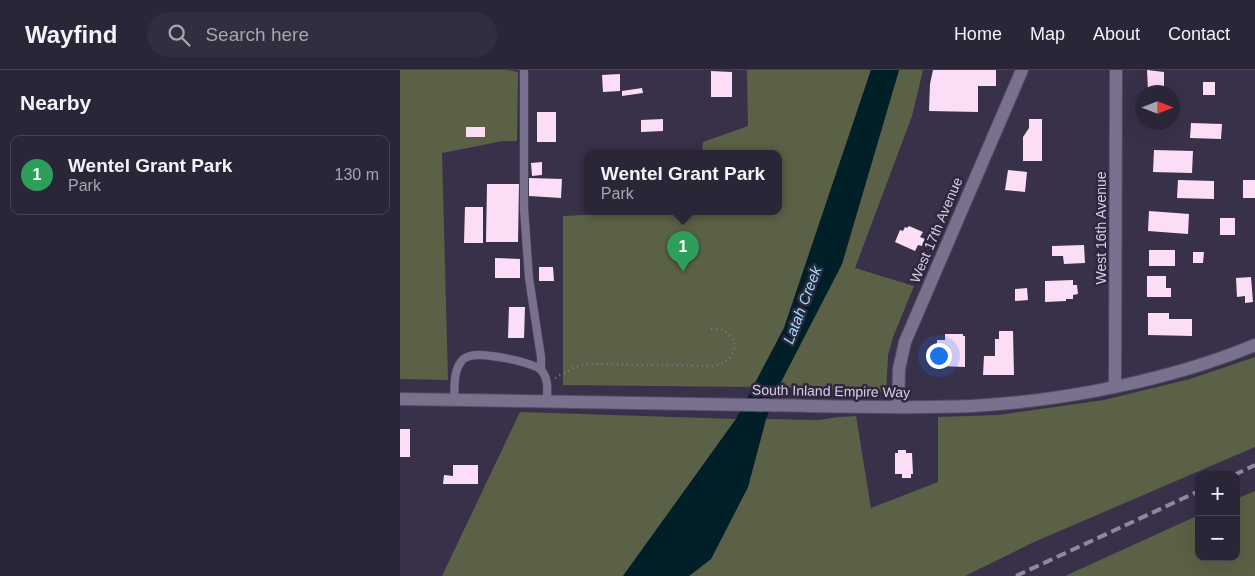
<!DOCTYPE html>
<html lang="en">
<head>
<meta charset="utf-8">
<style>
  body { margin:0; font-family:Helvetica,sans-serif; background:#332d40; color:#f1f3f6 }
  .controls { position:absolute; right:15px; bottom:15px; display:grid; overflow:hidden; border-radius:10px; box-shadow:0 5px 20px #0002 }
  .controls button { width:45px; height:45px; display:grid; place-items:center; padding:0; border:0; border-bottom:1px solid #474253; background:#2b2538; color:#f1f3f6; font:25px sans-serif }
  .compass { position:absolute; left:735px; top:15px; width:45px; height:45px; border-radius:50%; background:#2b2538; box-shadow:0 5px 20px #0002; rotate:90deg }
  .you { position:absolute; left:538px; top:285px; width:18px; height:18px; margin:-12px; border:4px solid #fff; border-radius:50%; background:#1a73e8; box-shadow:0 0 0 8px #1a73e833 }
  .badge { display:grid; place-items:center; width:32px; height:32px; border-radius:50%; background:#1a73e8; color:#fff; font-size:16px; font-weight:700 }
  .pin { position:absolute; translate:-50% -41px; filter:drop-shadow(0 1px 2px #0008) }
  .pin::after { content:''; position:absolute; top:26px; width:18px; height:15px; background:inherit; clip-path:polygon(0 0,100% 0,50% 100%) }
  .popup { position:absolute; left:184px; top:80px; width:198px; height:65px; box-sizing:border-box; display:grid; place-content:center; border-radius:10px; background:#2b2538; filter:drop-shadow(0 1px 4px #0005); font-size:16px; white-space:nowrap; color:#a6a5ae }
  .popup b { font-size:19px; color:#f1f3f6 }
  .popup::after { content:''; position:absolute; left:50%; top:100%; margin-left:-10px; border:10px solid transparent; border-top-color:#2b2538 }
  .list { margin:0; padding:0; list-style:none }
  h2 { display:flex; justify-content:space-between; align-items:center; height:65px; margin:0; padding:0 20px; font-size:21px }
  h2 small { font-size:16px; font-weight:400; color:#a6a5ae }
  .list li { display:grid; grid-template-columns:32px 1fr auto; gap:15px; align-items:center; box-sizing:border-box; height:80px; margin:0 10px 10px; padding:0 10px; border:1px solid #474253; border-radius:10px }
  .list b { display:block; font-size:19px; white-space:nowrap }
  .list p { margin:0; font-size:16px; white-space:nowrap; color:#a6a5ae }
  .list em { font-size:16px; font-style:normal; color:#a6a5ae }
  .icon { flex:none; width:28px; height:28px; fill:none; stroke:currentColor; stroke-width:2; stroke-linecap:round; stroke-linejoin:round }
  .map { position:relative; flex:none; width:855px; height:506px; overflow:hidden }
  header { display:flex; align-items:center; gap:30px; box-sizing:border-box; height:70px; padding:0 25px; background:#2b2538; border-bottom:1px solid #474253 }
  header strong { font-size:24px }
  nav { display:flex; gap:28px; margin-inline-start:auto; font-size:18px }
  .search { width:350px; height:45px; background:#332d40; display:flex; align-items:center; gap:12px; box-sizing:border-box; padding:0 18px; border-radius:28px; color:#a6a5ae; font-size:19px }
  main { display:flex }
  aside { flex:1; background:#2b2538 }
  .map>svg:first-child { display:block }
</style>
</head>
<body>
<header>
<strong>Wayfind</strong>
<div class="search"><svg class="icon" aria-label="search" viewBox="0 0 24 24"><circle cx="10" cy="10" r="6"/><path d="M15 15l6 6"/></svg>Search here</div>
<nav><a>Home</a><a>Map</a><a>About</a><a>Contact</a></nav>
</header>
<main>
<aside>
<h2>Nearby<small></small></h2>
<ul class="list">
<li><span class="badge" style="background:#2e9e5b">1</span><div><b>Wentel Grant Park</b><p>Park</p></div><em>130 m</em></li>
</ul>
</aside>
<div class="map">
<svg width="855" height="506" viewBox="0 0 855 506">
  <rect width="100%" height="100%" fill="#39314a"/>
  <g fill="#5b6146">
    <polygon points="0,0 106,0 118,2 117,71 103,71 42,83 48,310 0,309"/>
    <polygon points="347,0 471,0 384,258 353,317 163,315 163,146 275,141 378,141 378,83 302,83 303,72 348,56"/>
    <polygon points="499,0 523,0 512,46 455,198 514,216 493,267 488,285 486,322 378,317 442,194"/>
    <polygon points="855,287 855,377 634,472 565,506 289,506 311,489 348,417 366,349 418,350 439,347 456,346 471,438 538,412 538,347 599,345 704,330 790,309"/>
    <polygon points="120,342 336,349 223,506 42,506"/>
    <polygon points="855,421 855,506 665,506 799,445 799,487 836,487 836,429"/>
  </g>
  <polygon fill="#001f27" points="471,0 499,0 442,194 378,318 366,349 348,417 311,489 289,506 223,506 336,349 384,258"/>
  <g fill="#fbdef6">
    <polygon points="533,0 596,0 596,16 578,16 578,42 529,41 530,14"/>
    <polygon points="747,0 764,2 764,20 748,21"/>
    <polygon points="311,1 332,2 332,27 311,27"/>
    <polygon points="220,4 220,21 203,22 202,5"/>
    <rect x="803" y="12" width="12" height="13"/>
    <polygon points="242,18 243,23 222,26 222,21"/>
    <rect x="137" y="42" width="19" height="30"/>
    <polygon points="263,49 263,61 241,62 241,50"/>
    <polygon points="629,49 642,49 642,91 623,91 623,67 629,58"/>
    <polygon points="791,53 822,54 821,69 790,68"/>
    <rect x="66" y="57" width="19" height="10"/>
    <polygon points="754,80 793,81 792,103 753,102"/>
    <polygon points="142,92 142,105 132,106 131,93"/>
    <polygon points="608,100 627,102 625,122 605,120"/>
    <polygon points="129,108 162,109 161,128 129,126"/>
    <polygon points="778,110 814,111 814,129 777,128"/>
    <rect x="843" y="110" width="12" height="18"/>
    <polygon points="87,114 119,114 118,172 86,172"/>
    <polygon points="65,137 83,137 83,173 64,173"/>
    <polygon points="749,141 789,144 788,164 748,161"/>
    <rect x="820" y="148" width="15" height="17"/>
    <polygon points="509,156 523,162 520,167 525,169 522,176 518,175 515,181 495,172 500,160 503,161 505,157 507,158"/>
    <polygon points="684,175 685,193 664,194 663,186 652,186 652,176"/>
    <rect x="749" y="180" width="26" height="16"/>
    <polygon points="793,182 804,182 803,193 793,193"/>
    <polygon points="95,188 120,189 120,208 95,208"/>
    <polygon points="139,197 153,197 154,211 139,211"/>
    <polygon points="747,206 766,206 766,218 771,218 771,227 747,227"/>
    <polygon points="851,207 853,232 845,233 845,226 837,227 836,208"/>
    <polygon points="673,210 673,215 677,215 678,224 673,225 673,229 666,229 666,231 645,232 645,211"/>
    <polygon points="627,218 628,230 615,231 615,219"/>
    <polygon points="109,237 125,237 124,268 108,268"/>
    <polygon points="748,243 769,243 769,249 792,249 792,266 748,265"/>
    <polygon points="599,261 613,261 614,305 583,305 584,286 595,286 595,269 599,269"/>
    <polygon points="545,264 563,264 563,266 565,266 565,297 540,296 540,287 537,287 537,270 545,270"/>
    <rect x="0" y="359" width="10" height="28"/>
    <polygon points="498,380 506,380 506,383 512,383 513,404 511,404 511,408 502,408 502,404 495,404 495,383 498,383"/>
    <polygon points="53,395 78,395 78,414 43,414 44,405 53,406"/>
  </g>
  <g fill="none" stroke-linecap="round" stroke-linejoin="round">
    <g stroke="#534c61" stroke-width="9">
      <g id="lane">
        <polyline points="124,0 124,138 129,208 141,287 141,300"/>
        <path d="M 54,330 C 55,317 53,302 61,292 C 62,289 67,287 70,286 C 82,282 134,292 142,301 C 149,310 147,320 147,331"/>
      </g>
    </g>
    <g stroke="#534c61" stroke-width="14">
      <g id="street">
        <polyline points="715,316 716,0"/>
        <polyline points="498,336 499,299 505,272 622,0"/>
      </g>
    </g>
    <g stroke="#534c61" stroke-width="14">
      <path id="secondary" d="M 0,329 C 118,331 237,333 355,335 C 427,336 500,339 572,336 C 663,331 771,310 855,275"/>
    </g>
    <path stroke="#817a8f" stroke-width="2.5" stroke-dasharray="1 4" stroke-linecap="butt" d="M 155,308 L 175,297 L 186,294 L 312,296 C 327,294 336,286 334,270 L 324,260 L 307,258"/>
    <use href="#lane" stroke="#7a718e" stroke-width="8"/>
    <use href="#street" stroke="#7a718e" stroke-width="12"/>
    <use href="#secondary" stroke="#7a718e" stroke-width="12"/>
    <g stroke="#8f899d" stroke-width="4" stroke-dasharray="10 5" stroke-linecap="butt">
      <polyline points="834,405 855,395"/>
      <polyline points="616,506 799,421"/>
    </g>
  </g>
  <g text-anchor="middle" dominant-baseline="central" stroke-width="5" stroke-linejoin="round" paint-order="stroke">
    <g font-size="14" fill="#d5d0e0" stroke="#2f273f">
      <text transform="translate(701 158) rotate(-90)">West 16th Avenue</text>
      <text transform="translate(536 160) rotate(-67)">West 17th Avenue</text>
      <text transform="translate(431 321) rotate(1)">South Inland Empire Way</text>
    </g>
    <g font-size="15" font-style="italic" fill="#94e1f8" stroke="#2f273f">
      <text transform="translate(402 235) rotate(-69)">Latah Creek</text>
    </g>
  </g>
</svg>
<div class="controls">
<button>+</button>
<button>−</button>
</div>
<svg class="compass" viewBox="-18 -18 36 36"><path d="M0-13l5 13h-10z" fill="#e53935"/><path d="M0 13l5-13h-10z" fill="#a6a5ae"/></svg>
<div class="you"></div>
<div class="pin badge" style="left:283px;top:202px;background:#2e9e5b">1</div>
<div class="popup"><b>Wentel Grant Park</b>Park</div>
</div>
</main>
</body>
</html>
